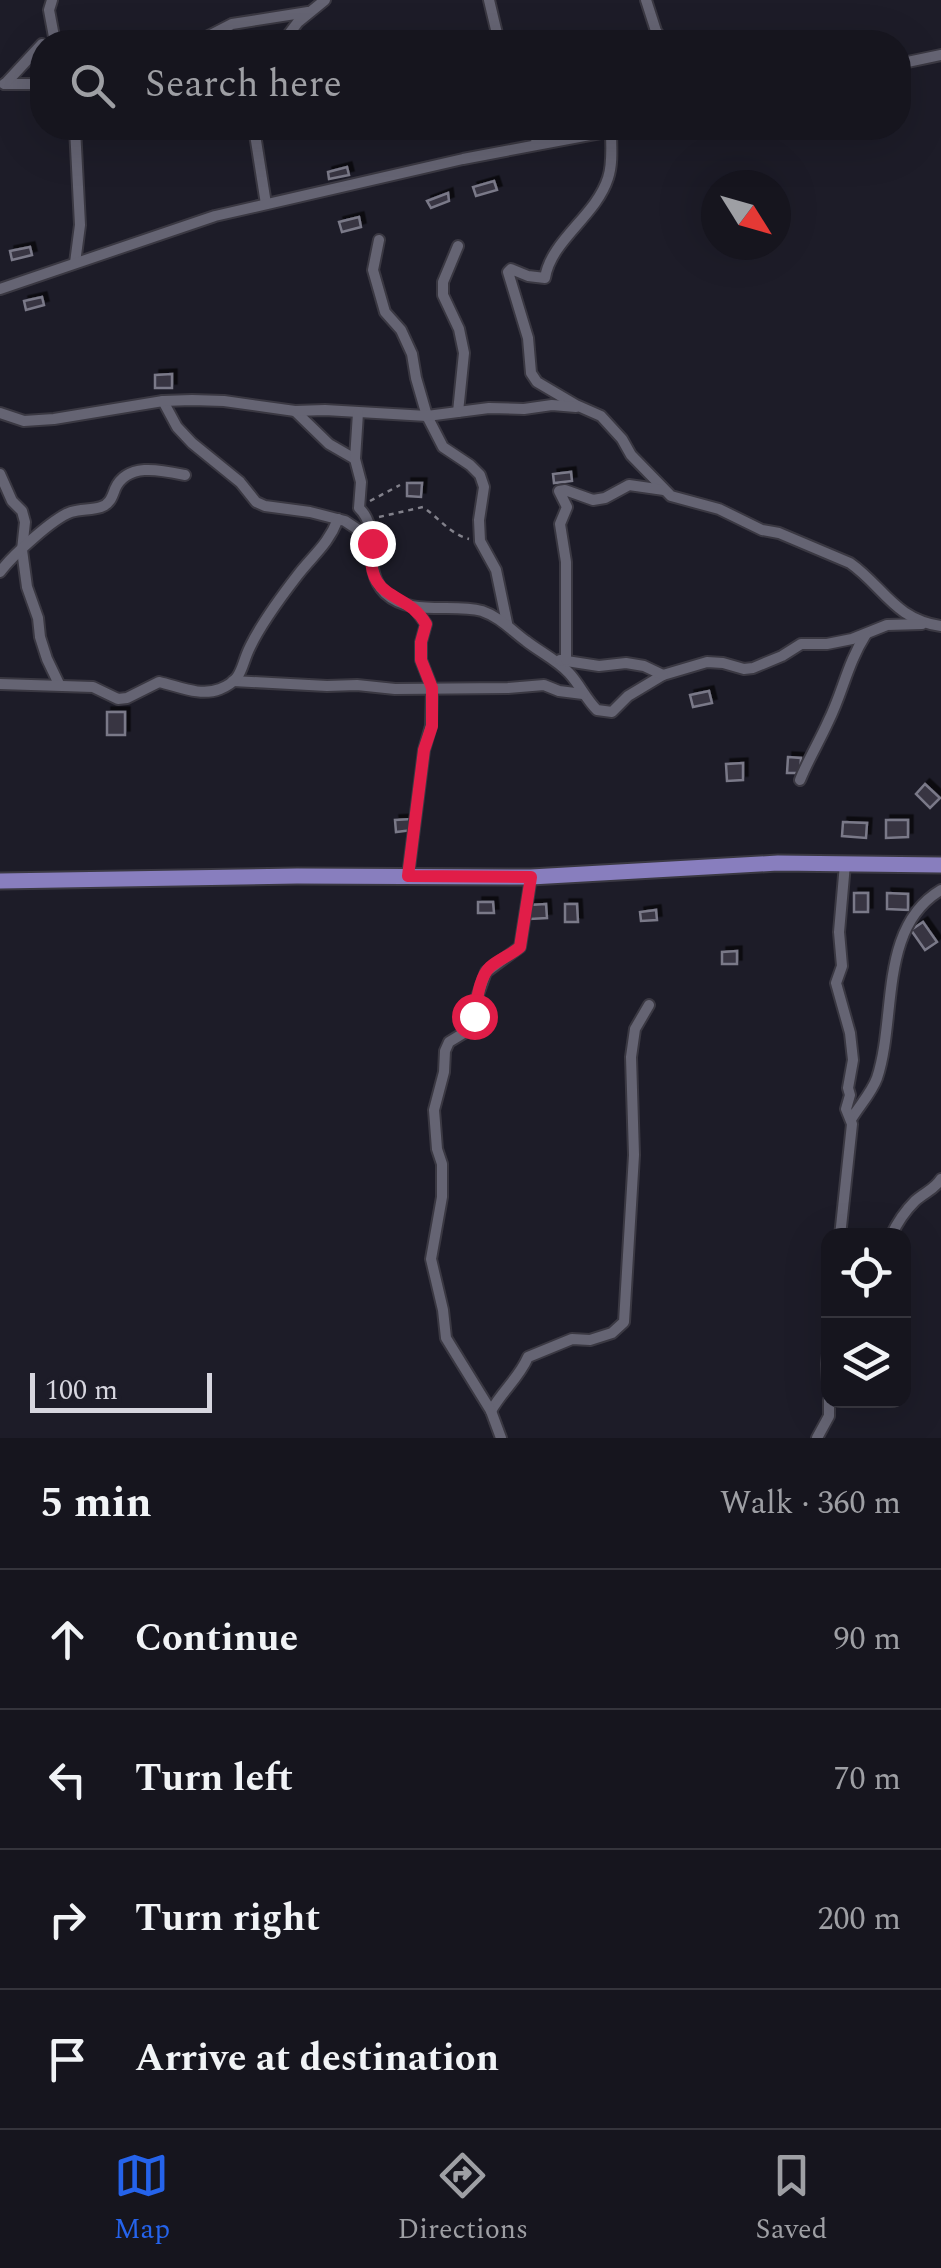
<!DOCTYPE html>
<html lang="en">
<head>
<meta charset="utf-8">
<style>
  body { margin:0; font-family:Spectral,serif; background:#23222b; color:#f1f3f6 }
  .controls { position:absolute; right:30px; bottom:30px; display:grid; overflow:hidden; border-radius:20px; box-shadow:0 10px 40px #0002 }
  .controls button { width:90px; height:90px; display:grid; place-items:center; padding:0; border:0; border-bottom:2px solid #35343c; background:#16151e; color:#f1f3f6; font:50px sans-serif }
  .compass { position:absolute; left:701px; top:170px; width:90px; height:90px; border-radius:50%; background:#16151e; box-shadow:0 10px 40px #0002; rotate:127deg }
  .scale { position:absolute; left:30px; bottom:25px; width:182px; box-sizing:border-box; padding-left:10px; border:5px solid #d7d6df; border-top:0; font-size:28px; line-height:35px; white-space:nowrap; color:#d7d6df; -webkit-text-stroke:8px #1d1c28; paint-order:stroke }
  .stop { position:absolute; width:30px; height:30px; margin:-22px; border:8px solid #e11d48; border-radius:50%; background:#fff }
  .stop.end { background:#e11d48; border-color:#fff; box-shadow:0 2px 10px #0008 }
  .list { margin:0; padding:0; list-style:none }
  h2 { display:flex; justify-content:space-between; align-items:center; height:130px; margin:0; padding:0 40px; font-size:42px }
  h2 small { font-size:32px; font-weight:400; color:#9e9fa4 }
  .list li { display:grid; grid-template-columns:65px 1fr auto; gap:30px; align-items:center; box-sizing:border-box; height:140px; padding:0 40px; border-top:2px solid #35343c }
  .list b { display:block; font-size:38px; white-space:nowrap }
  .list em { font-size:32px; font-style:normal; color:#9e9fa4 }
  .icon { flex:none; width:55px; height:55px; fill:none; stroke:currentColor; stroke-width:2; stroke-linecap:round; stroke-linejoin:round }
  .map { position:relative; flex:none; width:941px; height:1438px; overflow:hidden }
  .search { position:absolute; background:#16151e; box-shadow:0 10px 40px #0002; left:30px; right:30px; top:30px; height:110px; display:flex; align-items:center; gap:25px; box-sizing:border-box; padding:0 35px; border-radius:40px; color:#9e9fa4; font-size:38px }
  .sheet { height:690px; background:#16151e }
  nav { display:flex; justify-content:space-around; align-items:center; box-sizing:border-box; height:140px; border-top:2px solid #35343c; background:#16151e; font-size:28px; color:#9e9fa4 }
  nav a { display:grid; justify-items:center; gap:5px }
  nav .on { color:#2563eb }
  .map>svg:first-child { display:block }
</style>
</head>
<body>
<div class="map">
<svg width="941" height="1438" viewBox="0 0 941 1438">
  <defs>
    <filter id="shadow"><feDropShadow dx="4.5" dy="-4.5" stdDeviation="0" flood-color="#0009"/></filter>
  </defs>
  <rect width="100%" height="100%" fill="#1d1c28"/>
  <g fill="#373543" stroke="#7a7988" stroke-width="2.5" filter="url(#shadow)">
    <polygon points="347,167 349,175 329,179 328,172"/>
    <polygon points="494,181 497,190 476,196 473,187"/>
    <polygon points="448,193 449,201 431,208 427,201"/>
    <polygon points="359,217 361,227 342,232 339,222"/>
    <polygon points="30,247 32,255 12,260 10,251"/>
    <polygon points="42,297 44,305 26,310 24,301"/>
    <polygon points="172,374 172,388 155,388 155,375"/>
    <polygon points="571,472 572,481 554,483 553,474"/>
    <polygon points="407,483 422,483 421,497 407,496"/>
    <polygon points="709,691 712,703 693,707 690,695"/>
    <rect x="107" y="712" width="18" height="23"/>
    <polygon points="788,757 801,758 800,773 787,773"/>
    <polygon points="743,763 743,780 727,781 726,764"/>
    <polygon points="925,784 940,798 930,808 916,794"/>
    <polygon points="412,819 413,830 396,832 395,820"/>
    <polygon points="886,820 908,820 908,837 886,838"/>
    <polygon points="843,822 867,823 866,838 842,836"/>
    <rect x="854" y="893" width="14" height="19"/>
    <polygon points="887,893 908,894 908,910 887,909"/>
    <polygon points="478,902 493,902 494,913 478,913"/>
    <polygon points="546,904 547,918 530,919 529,905"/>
    <polygon points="565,904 577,904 578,922 565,922"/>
    <polygon points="656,910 657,920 641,921 640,912"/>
    <polygon points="923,922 937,942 925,950 911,930"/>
    <polygon points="737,951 737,964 722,964 722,952"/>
  </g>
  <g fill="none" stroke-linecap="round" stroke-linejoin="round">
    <g stroke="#3a3842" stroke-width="14">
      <g id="minor">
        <polyline points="52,0 49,10 55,42"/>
        <polyline points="489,0 499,42"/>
        <polyline points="646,0 656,31 664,42"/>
        <polyline points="197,42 232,24 308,12"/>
        <polyline points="283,42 298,22 325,0"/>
        <polyline points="898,64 941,55"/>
        <polyline points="4,84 42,84"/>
        <polyline points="5,84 42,44"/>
        <polyline points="254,128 266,204"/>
        <polyline points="530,128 539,144"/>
        <path d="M 611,131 C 611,146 613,163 608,178 C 596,216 551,240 545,278 L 528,276 L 511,269 L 508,272 L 528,338 L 531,373 L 537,382 L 576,405 L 601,416 L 622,439 L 631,455 L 671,496 L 719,509 L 762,530 L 779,533 L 850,563 C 883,586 895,620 941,626"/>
        <polyline points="379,240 373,270 385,312 401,330 412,354 416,378 427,416 443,447 470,465 480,475 484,487 479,520 480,541 496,570 507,623"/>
        <polyline points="75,263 80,225 75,128"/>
        <polyline points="0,289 215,216 463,159 627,128"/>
        <polyline points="163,401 177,427 192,443 240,482 256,502 265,506 310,512 345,521 360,531 371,543"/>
        <polyline points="295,411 329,444 355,459"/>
        <polyline points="458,412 464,353 459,329 443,295 443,282 458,246"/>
        <polyline points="0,413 24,421 54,419 163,401 192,400 224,401 295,411 325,410 427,416 489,408 524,409 552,405 576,407"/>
        <path d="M 358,413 L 355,459 L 361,482 L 359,508 C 383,531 360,568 385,593 C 411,617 451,603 482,611 C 500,617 511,630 526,641 C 540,652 557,660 569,673 C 580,685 586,699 597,710 L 612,712 L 628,696 L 663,675 L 707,662 L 723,663 L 744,669 L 753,668 L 782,656 L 801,644 L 827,644 L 852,639 L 887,625 L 922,624"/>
        <polyline points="0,474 12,501 22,511 25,522 22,550 27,587 38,618 40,637 47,659 59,684"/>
        <path d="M 0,572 C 11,557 53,518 71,512 C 81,509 92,510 101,507 C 110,504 112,497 115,489 C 127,462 161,470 185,475"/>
        <polyline points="560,660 599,666 626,663 644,666 663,675"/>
        <polyline points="566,660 566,562 560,524 567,507 559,491 565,490 593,500 605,498 629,485 664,490"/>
        <polyline points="233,681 327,686 357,685 395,689 508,688 544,685 559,691 583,694"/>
        <path d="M 0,684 L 93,687 L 118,699 L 127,698 L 159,682 C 178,686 200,697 220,689 C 244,679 240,667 250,647 C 262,622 280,598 297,576 C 313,555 328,545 338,519"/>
        <path d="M 800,780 C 808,760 819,742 828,722 C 843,692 847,664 866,634"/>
        <polyline points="408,876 424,750 431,726 432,688 421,660 421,642 426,624 414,607"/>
        <path d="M 852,1118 C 860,1105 872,1092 877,1078 C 897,1018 878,927 941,890"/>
        <polyline points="840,1236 852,1124 846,1109 850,1095 848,1088 853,1060 850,1033 836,983 842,966 839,932 845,864"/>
        <path d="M 891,1236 C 897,1223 905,1211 915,1201 C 925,1192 934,1190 941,1179"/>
        <polyline points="828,1354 827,1364 828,1382"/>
        <path d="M 491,1411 C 502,1391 519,1378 528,1357 L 572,1339 L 590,1340 L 612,1333 L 624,1322 L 634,1155 L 631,1057 L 635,1029 L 649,1005"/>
        <polyline points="501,1438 491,1411 446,1338 443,1310 431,1259 442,1197 442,1164 437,1149 434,1110 444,1072 445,1051 449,1042 472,1028 477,997 486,972 520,947 531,877"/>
        <polyline points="817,1438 829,1416 829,1400"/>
      </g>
    </g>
    <g stroke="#3a3842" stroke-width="19">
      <polyline id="primary" points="0,881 297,876 531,877 778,863 941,865"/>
    </g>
    <g stroke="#82818b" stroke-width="2.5" stroke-dasharray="5 5" stroke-linecap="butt">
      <polyline points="370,501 400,485"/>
      <path d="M 379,517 L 423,507 C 439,518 450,534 469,539"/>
    </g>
    <use href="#minor" stroke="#656473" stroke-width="10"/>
    <use href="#primary" stroke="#887ebe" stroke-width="15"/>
  </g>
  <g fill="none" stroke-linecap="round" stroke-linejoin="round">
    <path stroke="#e11d48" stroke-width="12" d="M 372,543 C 364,603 406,589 426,624 L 421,642 L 421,660 L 432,688 L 432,726 L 424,750 L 408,876 L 531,877 L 520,947 C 511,955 499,959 490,967 C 479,977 477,1001 474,1016"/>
  </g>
</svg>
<div class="controls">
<button><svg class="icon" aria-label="locate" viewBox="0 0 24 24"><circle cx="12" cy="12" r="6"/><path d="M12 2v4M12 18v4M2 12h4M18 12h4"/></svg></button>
<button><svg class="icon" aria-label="layers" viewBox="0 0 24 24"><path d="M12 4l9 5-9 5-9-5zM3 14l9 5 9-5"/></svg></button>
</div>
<svg class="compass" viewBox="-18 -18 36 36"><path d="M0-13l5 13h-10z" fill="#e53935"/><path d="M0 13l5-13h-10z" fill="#9e9fa4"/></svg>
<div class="scale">100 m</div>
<div class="stop" style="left:474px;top:1016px"></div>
<div class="stop end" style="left:372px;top:543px"></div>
<div class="search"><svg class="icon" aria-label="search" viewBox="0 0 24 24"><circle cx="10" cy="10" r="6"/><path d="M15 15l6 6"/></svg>Search here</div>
</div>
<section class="sheet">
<h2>5 min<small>Walk · 360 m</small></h2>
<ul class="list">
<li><svg class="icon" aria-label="ahead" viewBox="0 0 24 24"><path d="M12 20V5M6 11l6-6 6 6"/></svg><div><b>Continue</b></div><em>90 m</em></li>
<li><svg class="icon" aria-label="left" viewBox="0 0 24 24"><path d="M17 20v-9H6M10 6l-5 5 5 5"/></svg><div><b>Turn left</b></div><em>70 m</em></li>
<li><svg class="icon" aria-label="right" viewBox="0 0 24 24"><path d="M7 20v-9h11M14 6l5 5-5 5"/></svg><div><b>Turn right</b></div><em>200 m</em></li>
<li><svg class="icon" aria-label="arrive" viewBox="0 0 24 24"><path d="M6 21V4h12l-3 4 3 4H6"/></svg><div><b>Arrive at destination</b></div></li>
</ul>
</section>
<nav>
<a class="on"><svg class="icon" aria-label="map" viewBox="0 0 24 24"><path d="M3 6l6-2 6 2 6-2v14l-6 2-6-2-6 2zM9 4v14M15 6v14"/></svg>Map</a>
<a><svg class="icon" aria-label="directions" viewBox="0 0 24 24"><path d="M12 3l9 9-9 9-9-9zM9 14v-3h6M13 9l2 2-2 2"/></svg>Directions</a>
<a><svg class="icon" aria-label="saved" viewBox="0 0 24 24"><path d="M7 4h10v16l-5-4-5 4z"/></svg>Saved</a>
</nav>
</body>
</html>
